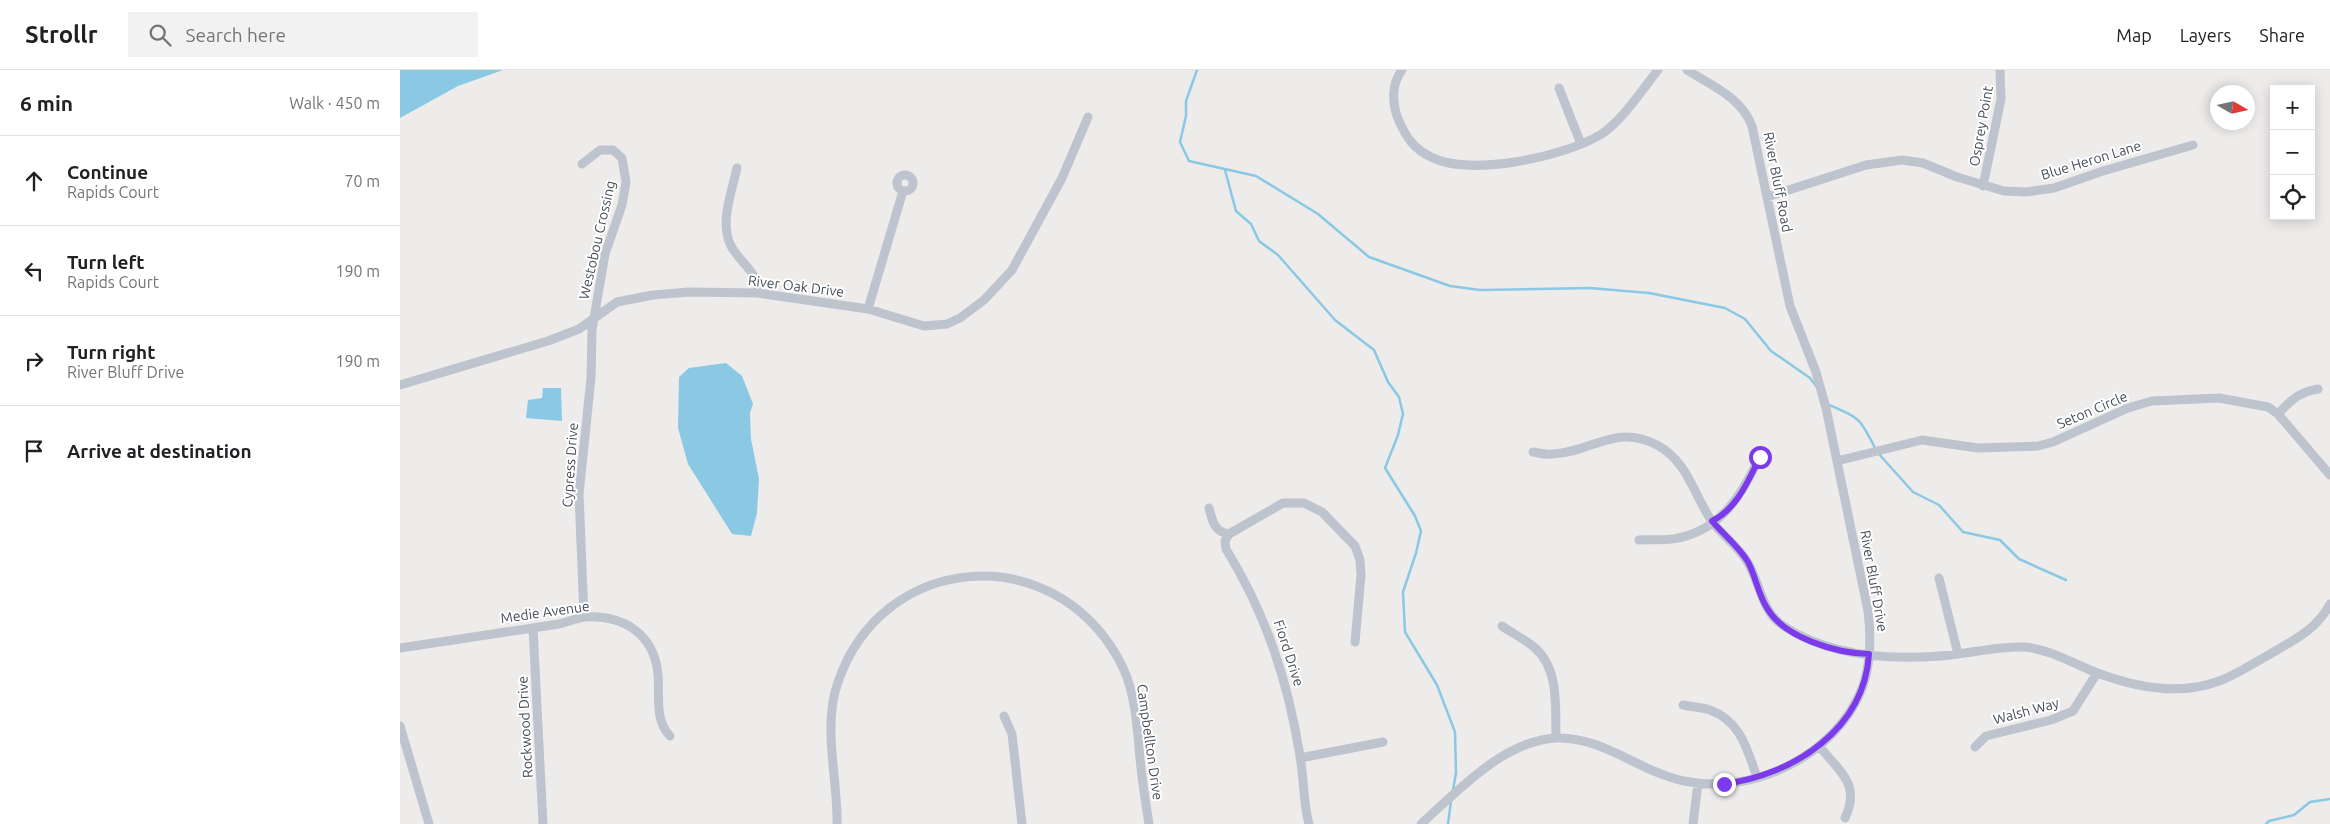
<!DOCTYPE html>
<html lang="en">
<head>
<meta charset="utf-8">
<style>
	:root { --surface:#fff; --page:#f2f2f2; --text:#202124; --muted:#757577; --line:#e0e0e0 }
	body { margin:0; font-family:Ubuntu,sans-serif; background:var(--page); color:var(--text) }
	.controls { position:absolute; right:15px; top:15px; display:grid; overflow:hidden; border-radius:0px; box-shadow:0 2px 12px #0003 }
	.controls button { width:45px; height:45px; display:grid; place-items:center; padding:0; border:0; border-bottom:1px solid var(--line); background:var(--surface); color:var(--text); font:25px sans-serif }
	.compass { position:absolute; left:1810px; top:15px; width:45px; height:45px; border-radius:50%; background:var(--surface); box-shadow:0 2px 12px #0003; rotate:99deg }
	.stop { position:absolute; width:15px; height:15px; margin:-11px; border:4px solid #7c3aed; border-radius:50%; background:#fff }
	.stop.end { background:#7c3aed; border-color:#fff; box-shadow:0 1px 5px #0008 }
	.list { margin:0; padding:0; list-style:none }
	h2 { display:flex; justify-content:space-between; align-items:center; height:65px; margin:0; padding:0 20px; font-size:21px }
	h2 small { font-size:16px; font-weight:400; color:var(--muted) }
	.list li { display:grid; grid-template-columns:32px 1fr auto; gap:15px; align-items:center; box-sizing:border-box; height:90px; padding:0 20px; border-top:1px solid var(--line) }
	.list b { display:block; font-size:19px; white-space:nowrap }
	.list p { margin:0; font-size:16px; white-space:nowrap; color:var(--muted) }
	.list em { font-size:16px; font-style:normal; color:var(--muted) }
	.icon { flex:none; width:28px; height:28px; fill:none; stroke:currentColor; stroke-width:2; stroke-linecap:round; stroke-linejoin:round }
	.map { position:relative; flex:none; width:1930px; height:754px; overflow:hidden }
	header { display:flex; align-items:center; gap:30px; box-sizing:border-box; height:70px; padding:0 25px; background:var(--surface); border-bottom:1px solid var(--line) }
	header strong { font-size:24px }
	nav { display:flex; gap:28px; margin-inline-start:auto; font-size:18px }
	.search { width:350px; height:45px; background:var(--page); display:flex; align-items:center; gap:12px; box-sizing:border-box; padding:0 18px; border-radius:0px; color:var(--muted); font-size:19px }
	main { display:flex }
	aside { flex:1; background:var(--surface) }
	.map>svg:first-child { display:block }
	.water { fill:#8bc8e3 }
	.lines { fill:none; stroke-linecap:round; stroke-linejoin:round }
	.stream { stroke:#8bc8e3; stroke-width:2.5 }
	.street { stroke:#bdc4cd; stroke-width:9 }
	.route { stroke:#7c3aed; stroke-width:6 }
	.labels { text-anchor:middle; stroke-width:4; stroke-linejoin:round; paint-order:stroke }
	.street-label { font-size:14px; fill:#454d57; stroke:#fff }
</style>
</head>
<body>
<header>
<strong>Strollr</strong>
<div class="search"><svg class="icon" aria-label="search" viewBox="0 0 24 24"><circle cx="10" cy="10" r="6"/><path d="M15 15l6 6"/></svg>Search here</div>
<nav><a>Map</a><a>Layers</a><a>Share</a></nav>
</header>
<main>
<aside>
<h2>6 min<small>Walk · 450 m</small></h2>
<ul class="list">
<li><svg class="icon" aria-label="ahead" viewBox="0 0 24 24"><path d="M12 20V5M6 11l6-6 6 6"/></svg><div><b>Continue</b><p>Rapids Court</p></div><em>70 m</em></li>
<li><svg class="icon" aria-label="left" viewBox="0 0 24 24"><path d="M17 20v-9H6M10 6l-5 5 5 5"/></svg><div><b>Turn left</b><p>Rapids Court</p></div><em>190 m</em></li>
<li><svg class="icon" aria-label="right" viewBox="0 0 24 24"><path d="M7 20v-9h11M14 6l5 5-5 5"/></svg><div><b>Turn right</b><p>River Bluff Drive</p></div><em>190 m</em></li>
<li><svg class="icon" aria-label="arrive" viewBox="0 0 24 24"><path d="M6 21V4h12l-3 4 3 4H6"/></svg><div><b>Arrive at destination</b></div></li>
</ul>
</aside>
<div class="map">
<svg width="1930" height="754" viewBox="0 0 1930 754">
	<rect width="100%" height="100%" fill="#eeebeb"/>
	<path class="water" d="M0 0H103L58 16 0 48Z
		M326 293 342 306 353 334 350 343 351 369 359 409 357 443 351 466 332 464 288 394 278 358 279 307 289 298Z
		M143 318H161L162 351 126 348 128 330 142 328Z"/>
	<g class="lines">
		<path class="stream" d="M797 0 786 31V46L780 72 789 91 856 106 918 144 969 187 1050 216 1080 220 1190 218 1249 223 1325 238 1345 249 1371 281 1410 308 1416 316
			M825 100 836 141 851 154 859 171 878 185 935 250 974 280 988 312 999 327 1003 344 998 365 985 398 1015 446 1021 461 1016 483 1003 522 1005 562 1037 615 1055 662 1056 703 1053 720
			M1427 334C1459 348 1459 346 1475 378
			M1478 383 1513 422 1539 435 1563 462 1600 470 1619 489 1666 510
			M1048 754 1051 731
			M1866 754 1869 751 1894 745 1910 732 1930 729"/>
		<path class="street" d="M1002 0C991 14 992 35 999 51 1006 67 1014 79 1031 87 1070 107 1163 87 1200 65 1222 51 1242 20 1258 0
			M1159 18 1181 74
			M182 94 200 80H213L222 88 226 112 222 135 205 184 192 260 191 308 179 424 184 547
			M337 98C332 121 320 151 330 174 339 193 358 200 358 223
			M497 113a8 8 0 1 1 16 0a8 8 0 1 1-16 0Z
			M1583 116 1601 29 1600 0
			M1367 127 1466 95 1502 90 1523 93 1557 107 1604 121 1626 122 1654 118 1703 101 1793 75
			M468 239 503 121
			M0 315 148 271 179 259 217 232 253 225 289 222 358 223 468 239 524 256 547 254 560 248 584 230 612 200 662 108 688 47
			M1878 344C1891 330 1899 322 1918 319
			M1133 382C1139 383 1146 385 1152 384 1191 383 1215 353 1257 375 1288 392 1293 423 1311 450 1322 466 1339 476 1348 493 1361 515 1361 542 1385 557 1429 585 1488 590 1540 586 1568 584 1596 576 1624 577 1649 579 1672 593 1695 602 1734 617 1780 626 1819 611 1836 605 1850 595 1865 587 1890 572 1916 561 1930 534
			M1437 391 1522 370 1578 378 1638 376 1653 372 1728 338 1752 331 1819 328 1868 337 1878 344 1930 405
			M809 438C812 450 814 462 829 464
			M1239 470C1251 469 1266 471 1278 468 1323 459 1341 424 1360 387
			M1539 508 1558 584
			M1102 556C1112 563 1124 569 1134 577 1160 599 1155 638 1156 668
			M133 558 143 754
			M0 578 159 554C167 552 177 548 185 547 224 545 254 564 258 604 260 624 254 650 270 666
			M1283 635C1292 637 1301 637 1310 640 1341 651 1347 680 1357 707
			M604 646 612 664 622 754
			M0 656 29 754
			M1419 676C1440 702 1461 714 1445 748
			M1575 677 1586 666 1651 650 1673 641 1697 603
			M900 688 983 672
			M437 754C438 707 422 657 438 612 483 482 651 469 718 588 737 620 737 662 741 698 743 717 746 735 749 754
			M909 754C903 732 904 708 900 686 888 611 866 544 826 479L825 471 829 464 883 433H904L922 442 955 476 960 490 961 505 955 572
			M1021 754C1058 721 1103 671 1156 668 1202 666 1240 702 1284 711 1354 726 1438 684 1463 616 1471 592 1471 565 1468 541L1426 338 1416 302 1390 236 1352 56C1341 27 1312 16 1287 0
			M1293 754 1298 713"/>
	</g>
	<g class="lines">
		<path class="route" d="M1324 714C1393 705 1464 660 1469 584 1436 583 1384 568 1367 538 1358 524 1356 507 1348 492 1339 477 1324 465 1312 451 1337 439 1348 411 1360 387"/>
	</g>
	<g class="labels">
		<g class="street-label">
			<text transform="translate(1581 56) rotate(-80)" y="5">Osprey Point</text>
			<text transform="translate(1691 90) rotate(-17)" y="5">Blue Heron Lane</text>
			<text transform="translate(1378 112) rotate(79)" y="5">River Bluff Road</text>
			<text transform="translate(197 170) rotate(-77)" y="5">Westobou Crossing</text>
			<text transform="translate(396 216) rotate(7)" y="5">River Oak Drive</text>
			<text transform="translate(1692 340) rotate(-23)" y="5">Seton Circle</text>
			<text transform="translate(170 395) rotate(-86)" y="5">Cypress Drive</text>
			<text transform="translate(1474 511) rotate(80)" y="5">River Bluff Drive</text>
			<text transform="translate(145 542) rotate(-8)" y="5">Medie Avenue</text>
			<text transform="translate(889 583) rotate(72)" y="5">Fiord Drive</text>
			<text transform="translate(1626 641) rotate(-15)" y="5">Walsh Way</text>
			<text transform="translate(125 657) rotate(-93)" y="5">Rockwood Drive</text>
			<text transform="translate(750 672) rotate(82)" y="5">Campbellton Drive</text>
		</g>
	</g>
</svg>
<div class="controls">
<button>+</button>
<button>−</button>
<button><svg class="icon" aria-label="locate" viewBox="0 0 24 24"><circle cx="12" cy="12" r="6"/><path d="M12 2v4M12 18v4M2 12h4M18 12h4"/></svg></button>
</div>
<svg class="compass" viewBox="-18 -18 36 36"><path d="M0-13l5 13h-10z" fill="#e53935"/><path d="M0 13l5-13h-10z" fill="#757577"/></svg>
<div class="stop" style="left:1360px;top:387px"></div>
<div class="stop end" style="left:1324px;top:714px"></div>
</div>
</main>
</body>
</html>
